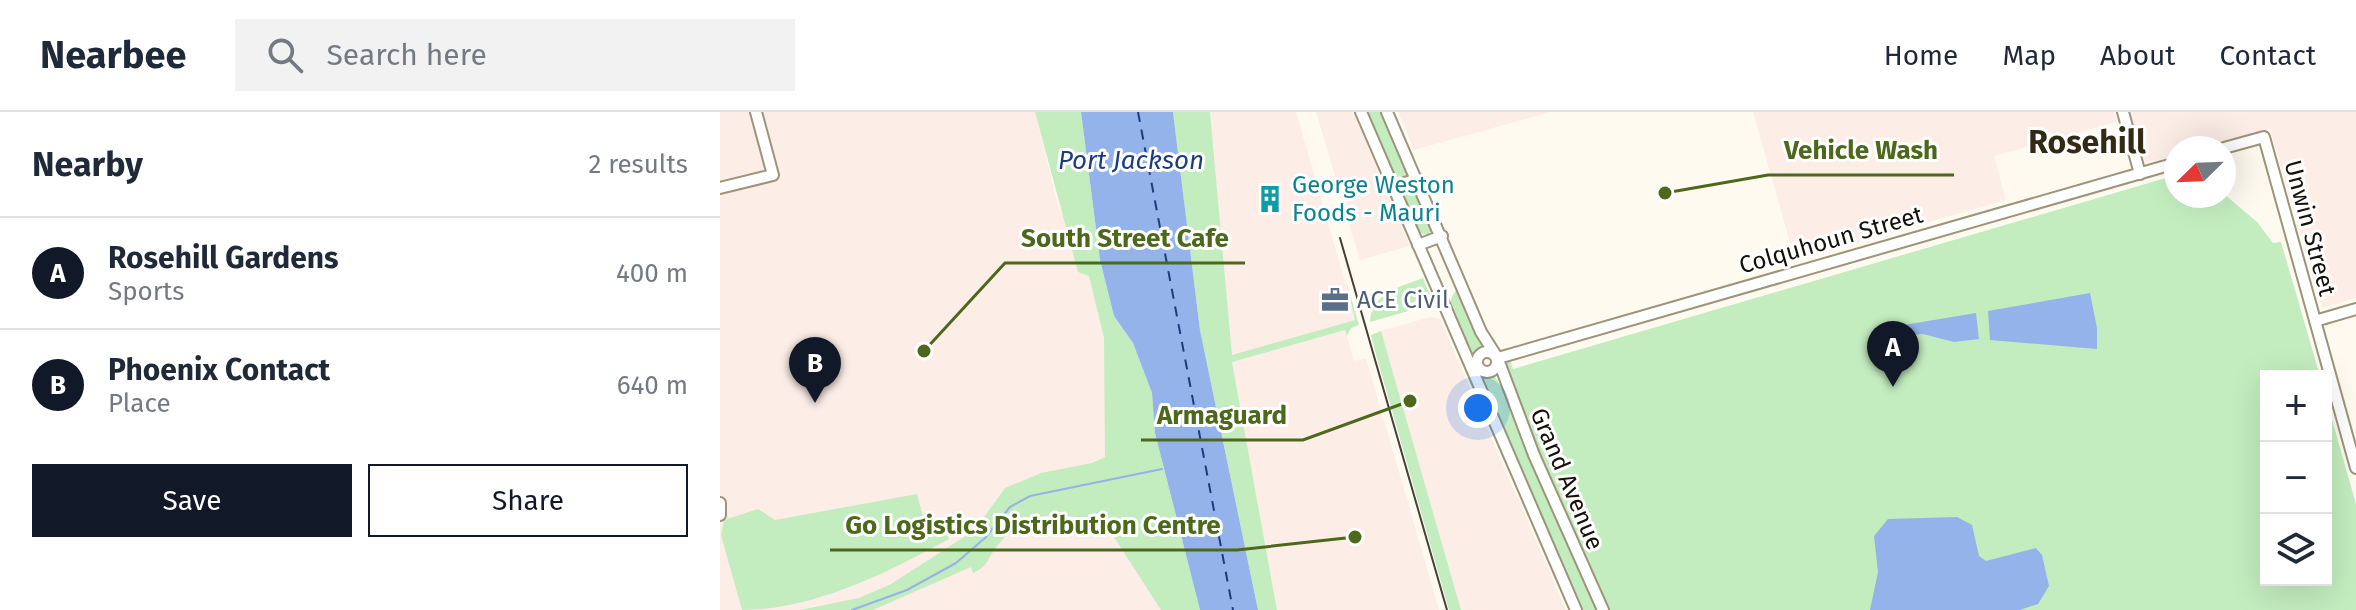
<!DOCTYPE html>
<html lang="en">
<head>
<meta charset="utf-8">
<style>
	:root { --surface:#fff; --page:#f2f2f3; --text:#1f2937; --muted:#747a83; --line:#e0e1e3; --accent:#111827 }
	body { margin:0; font-family:"Fira Sans",sans-serif; background:var(--page); color:var(--text) }
	.controls { position:absolute; right:24px; bottom:24px; display:grid; overflow:hidden; border-radius:0px; box-shadow:0 8px 32px #0002 }
	.controls button { width:72px; height:72px; display:grid; place-items:center; padding:0; border:0; border-bottom:2px solid var(--line); background:var(--surface); color:var(--text); font:40px sans-serif }
	.compass { position:absolute; left:1444px; top:24px; width:72px; height:72px; border-radius:50%; background:var(--surface); box-shadow:0 8px 32px #0002; rotate:247deg }
	.you { position:absolute; left:758px; top:296px; width:28px; height:28px; margin:-20px; border:6px solid #fff; border-radius:50%; background:#1a73e8; box-shadow:0 0 0 12px #1a73e833 }
	.badge { display:grid; place-items:center; width:52px; height:52px; border-radius:50%; background:var(--accent); color:#fff; font-size:26px; font-weight:700 }
	.pin { position:absolute; translate:-50% -66px; filter:drop-shadow(0 2px 4px #0008) }
	.pin::after { content:''; position:absolute; top:42px; width:28px; height:24px; background:inherit; clip-path:polygon(0 0,100% 0,50% 100%) }
	.list { margin:0; padding:0; list-style:none }
	h2 { display:flex; justify-content:space-between; align-items:center; height:104px; margin:0; padding:0 32px; font-size:34px }
	h2 small { font-size:26px; font-weight:400; color:var(--muted) }
	.list li { display:grid; grid-template-columns:52px 1fr auto; gap:24px; align-items:center; box-sizing:border-box; height:112px; padding:0 32px; border-top:2px solid var(--line) }
	.list b { display:block; font-size:30px; white-space:nowrap }
	.list p { margin:0; font-size:26px; white-space:nowrap; color:var(--muted) }
	.list em { font-size:26px; font-style:normal; color:var(--muted) }
	.actions { display:flex; gap:16px; padding:24px 32px }
	.actions a { flex:1; padding:18px 0; border:2px solid var(--accent); border-radius:0px; text-align:center; font-size:28px; color:var(--accent) }
	.actions .main { background:var(--accent); color:#fff }
	.icon { flex:none; width:44px; height:44px; fill:none; stroke:currentColor; stroke-width:2; stroke-linecap:round; stroke-linejoin:round }
	.map { position:relative; flex:none; width:1636px; height:498px; overflow:hidden }
	header { display:flex; align-items:center; gap:48px; box-sizing:border-box; height:112px; padding:0 40px; background:var(--surface); border-bottom:2px solid var(--line) }
	header strong { font-size:38px }
	nav { display:flex; gap:44px; margin-inline-start:auto; font-size:28px }
	.search { width:560px; height:72px; background:var(--page); display:flex; align-items:center; gap:20px; box-sizing:border-box; padding:0 28px; border-radius:0px; color:var(--muted); font-size:30px }
	main { display:flex }
	aside { flex:1; background:var(--surface) }
	.map>svg:first-child { display:block }
	.industrial { fill:#fcede7 }
	.green { fill:#c3ecbf }
	.water { fill:#94b3eb }
	.lines { fill:none; stroke-linecap:round; stroke-linejoin:round }
	.stream { stroke:#94b3eb; stroke-width:2 }
	.ferry { stroke:#1b3d7e; stroke-width:2; stroke-dasharray:10 8; stroke-linecap:butt }
	.minor-casing { stroke:#9e937b; stroke-width:14 }
	.minor { stroke:#fff; stroke-width:10 }
	.tram { stroke:#464138; stroke-width:2 }
	.labels { text-anchor:middle; stroke-width:6; stroke-linejoin:round; paint-order:stroke }
	.culture-label { font-size:24px; fill:#0d838f; stroke:#fff; text-anchor:start }
	.street-label { font-size:24px; fill:#151008; stroke:#fff }
	.service-label { font-size:24px; fill:#4e5e75; stroke:#fff; text-anchor:start }
	.water-label { font-size:26px; font-style:italic; fill:#1b3d7e; stroke:#fff }
	.district-label { font-size:32px; font-weight:bold; fill:#332915; stroke:#fff }
	.leader { fill:none; stroke:#4c681a; stroke-width:3 }
	.callout-dot { fill:#4c681a; stroke:#fff; stroke-width:3 }
	.callout-label { font-size:26px; text-anchor:middle; font-weight:bold; fill:#4c681a; stroke:#fff; stroke-width:6; stroke-linejoin:round; paint-order:stroke }
</style>
</head>
<body>
<header>
<strong>Nearbee</strong>
<div class="search"><svg class="icon" aria-label="search" viewBox="0 0 24 24"><circle cx="10" cy="10" r="6"/><path d="M15 15l6 6"/></svg>Search here</div>
<nav><a>Home</a><a>Map</a><a>About</a><a>Contact</a></nav>
</header>
<main>
<aside>
<h2>Nearby<small>2 results</small></h2>
<ul class="list">
<li><span class="badge">A</span><div><b>Rosehill Gardens</b><p>Sports</p></div><em>400 m</em></li>
<li><span class="badge">B</span><div><b>Phoenix Contact</b><p>Place</p></div><em>640 m</em></li>
</ul>
<div class="actions"><a class="main">Save</a><a>Share</a></div>
</aside>
<div class="map">
<svg width="1636" height="498" viewBox="0 0 1636 498">
	<rect width="100%" height="100%" fill="#fffaf0"/>
	<path class="industrial" d="M0 0H315L338 93 369 163 384 226 387 308 443 498H0Z
		M490 0H576L636 208 512 244Z
		M596 0H633L690 134 640 148Z
		M678 0H830L694 38Z
		M1033 0H1394L1397 10 1274 44 1286 88 1075 148Z
		M1410 0H1636V186L1602 196 1550 17 1480 36H1456V43L1425 51Z
		M710 205 720 207 846 498H741L661 219Z
		M625 218 634 249 646 246 719 498H557L512 250Z"/>
	<path class="green" d="M315 0H361L380 148 394 204 413 231 432 281 435 321 480 498H441L383 408C337 404 310 393 278 433 268 445 268 455 253 461L251 455 153 498H80L139 486 171 472 255 418 285 376 321 361 372 351 385 345 384 226 369 164 358 160Z
		M453 0H490L512 243 635 208 625 165 639 213 631 216 627 224 625 218 512 250 557 498H538L480 218Z
		M646 0H664L688 59 686 64 674 65Z
		M1456 63V84L1504 82 1537 110 1553 131 1561 130 1600 264H1546V468H1606V286L1636 392V498H887L783 255 785 248 789 246 793 257Z
		M694 76 713 116 708 123 697 120 682 85 684 80Z
		M703 166 712 188 709 193 650 210C651 181 680 175 703 166Z
		M738 176 765 237 753 244C744 224 718 195 738 176Z
		M661 219 741 498H729L655 239 651 223Z
		M761 262H773L782 276 877 498H859L772 297Z
		M197 382 205 412 224 409 229 427C167 461 93 498 22 498L1 423 4 408 38 397 55 408Z"/>
	<path class="water" d="M361 0H453L480 218 538 498H480L435 321 432 281 413 231 394 204 380 148Z
		M1370 181 1377 216V237L1270 228 1268 199Z
		M1256 201 1259 227 1234 230 1203 222 1162 225 1160 217Z
		M1237 405 1252 413 1259 444 1266 449 1316 436 1322 443 1329 474 1318 492 1300 498H1150L1158 460 1154 424 1168 407Z"/>
	<g class="lines">
		<path class="stream" d="M132 498 187 478 236 451 265 426 290 395 310 384 442 357"/>
		<path class="ferry" d="M418 0 513 498"/>
		<g class="minor-casing">
			<path id="minor" d="M641 0 856 498
				M667 0 761 220 775 242
				M1403 0 1420 62
				M1504 36 1544 25 1636 356
				M673 75 697 67
				M0 76 53 63 36 0
				M698 133 722 124
				M1595 209 1636 197
				M757 250a10 10 0 1 1 20 0a10 10 0 1 1-20 0Z
				M778 246 1456 51
				M779 250 814 343 883 498
				M0 391V403"/>
		</g>
		<use href="#minor" class="minor"/>
		<path class="tram" d="M620 126 727 498"/>
	</g>
	<defs>
		<g id="building-bare" transform="scale(2.16)"><path d="M-4-6H4V6H1V3H-1V6H-4ZM-2.5-4.3h1.7v1.8h-1.7ZM.8-4.3h1.7v1.8H.8ZM-2.5-1h1.7V.8h-1.7ZM.8-1h1.7V.8H.8Z" fill="#0f9aa8" stroke="#fff" stroke-width="2.5" paint-order="stroke"/></g>
		<g id="office-bare" transform="scale(2.16)"><path d="M-6-3h4V-5.5h4V-3h4V5H-6ZM-1-4.5V-3h2v-1.5ZM-6 0V1H6V0Z" fill="#5c6f8a" stroke="#fff" stroke-width="2.5" paint-order="stroke"/></g>
	</defs>
	<g fill-rule="evenodd">
		<use href="#building-bare" x="550" y="87"/>
		<use href="#office-bare" x="615" y="188"/>
	</g>
	<g class="labels">
		<g class="culture-label">
			<text x="572" y="81">George Weston<tspan x="572" dy="28">Foods - Mauri</tspan></text>
		</g>
		<g class="street-label">
			<text transform="translate(1590 116) rotate(75)" y="8">Unwin Street</text>
			<text transform="translate(1111 128) rotate(-16)" y="8">Colquhoun Street</text>
			<text transform="translate(847 367) rotate(67)" y="8">Grand Avenue</text>
		</g>
		<g class="service-label">
			<text x="637" y="196">ACE Civil</text>
		</g>
		<g class="water-label">
			<text x="411" y="57">Port Jackson</text>
		</g>
		<g class="district-label">
			<text x="1367" y="41">Rosehill</text>
		</g>
	</g>
	<path class="leader" d="M945 81L1048 63H1234M204 239L285 151H525M690 289L583 328H421M635 425L517 438H110"/>
	<g class="callout-dot">
		<circle cx="945" cy="81" r="8"/>
		<circle cx="204" cy="239" r="8"/>
		<circle cx="690" cy="289" r="8"/>
		<circle cx="635" cy="425" r="8"/>
	</g>
	<g class="callout-label">
		<text x="1141" y="47">Vehicle Wash</text>
		<text x="405" y="135">South Street Cafe</text>
		<text x="502" y="312">Armaguard</text>
		<text x="313" y="422">Go Logistics Distribution Centre</text>
	</g>
</svg>
<div class="controls">
<button>+</button>
<button>−</button>
<button><svg class="icon" aria-label="layers" viewBox="0 0 24 24"><path d="M12 4l9 5-9 5-9-5zM3 14l9 5 9-5"/></svg></button>
</div>
<svg class="compass" viewBox="-18 -18 36 36"><path d="M0-13l5 13h-10z" fill="#e53935"/><path d="M0 13l5-13h-10z" fill="#747a83"/></svg>
<div class="you"></div>
<div class="pin badge" style="left:1173px;top:275px">A</div>
<div class="pin badge" style="left:95px;top:291px">B</div>
</div>
</main>
</body>
</html>
